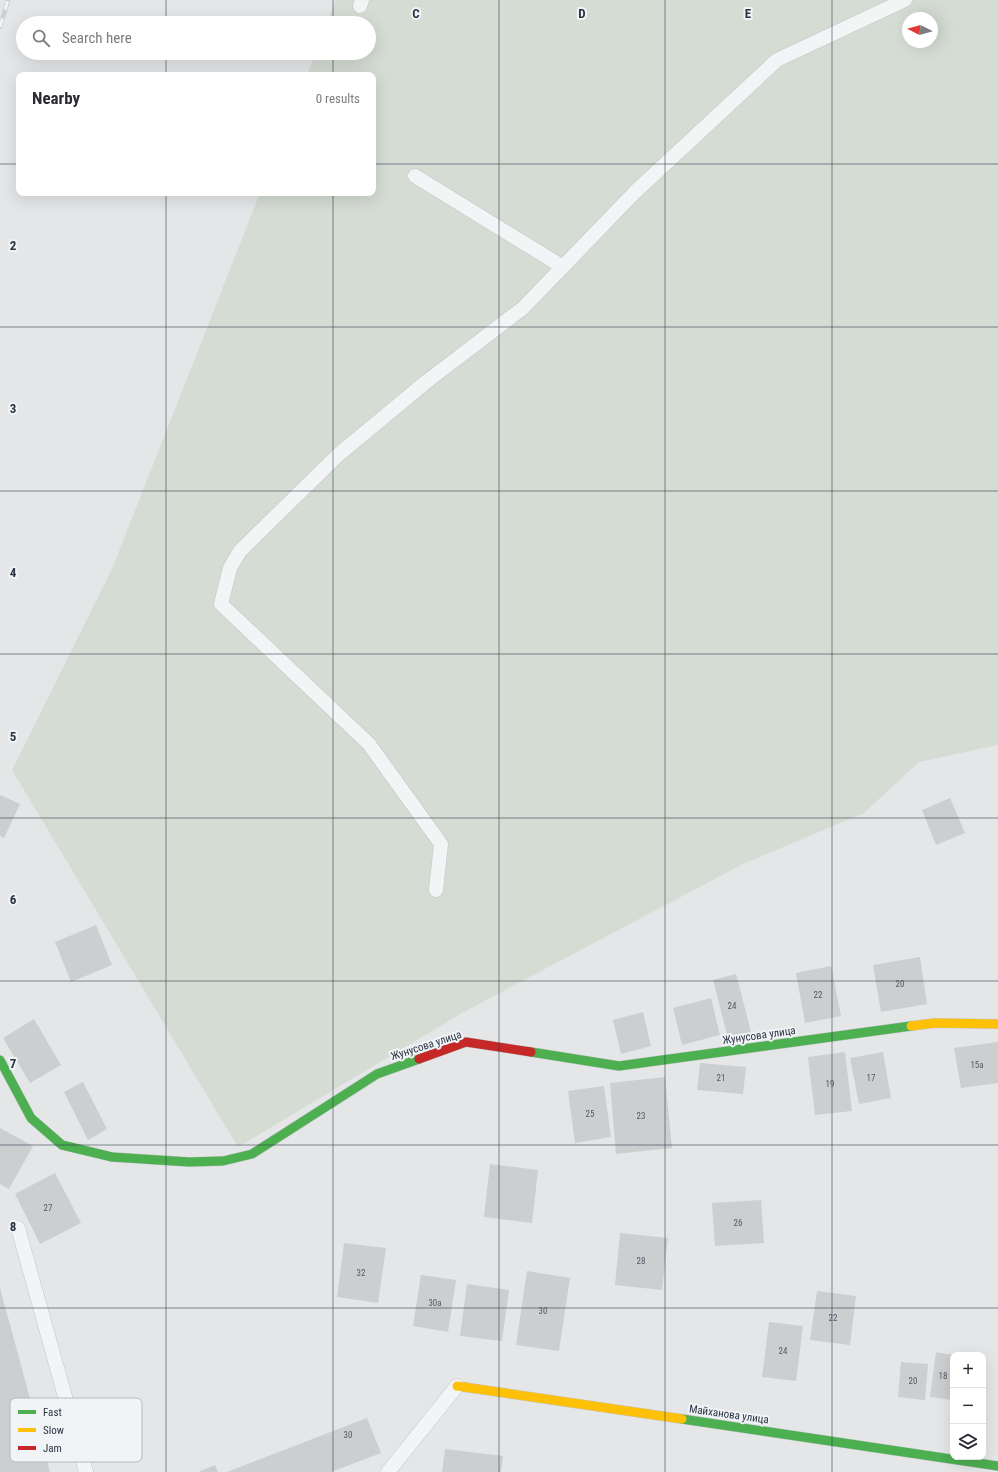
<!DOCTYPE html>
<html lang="en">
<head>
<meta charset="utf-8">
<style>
	:root { --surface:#fff; --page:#f2f2f3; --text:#2b2b33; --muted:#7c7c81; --line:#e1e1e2 }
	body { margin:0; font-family:"Roboto Condensed",sans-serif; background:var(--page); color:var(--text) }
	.controls { position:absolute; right:12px; bottom:12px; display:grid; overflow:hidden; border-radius:8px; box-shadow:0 4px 16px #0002 }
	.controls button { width:36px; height:36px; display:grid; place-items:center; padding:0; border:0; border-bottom:1px solid var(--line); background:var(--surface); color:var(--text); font:20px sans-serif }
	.compass { position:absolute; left:902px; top:12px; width:36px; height:36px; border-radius:50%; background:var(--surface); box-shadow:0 4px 16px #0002; rotate:276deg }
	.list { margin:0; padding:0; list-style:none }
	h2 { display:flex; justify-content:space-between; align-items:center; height:52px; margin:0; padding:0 16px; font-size:17px }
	h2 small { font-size:13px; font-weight:400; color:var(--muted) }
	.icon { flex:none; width:22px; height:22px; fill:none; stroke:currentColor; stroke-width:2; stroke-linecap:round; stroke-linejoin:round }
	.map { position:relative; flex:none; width:998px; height:1472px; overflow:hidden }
	.search { position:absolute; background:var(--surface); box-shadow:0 4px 16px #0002; left:16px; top:16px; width:360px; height:44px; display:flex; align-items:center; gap:10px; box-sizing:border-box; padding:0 14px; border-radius:22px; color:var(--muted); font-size:15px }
	.panel { position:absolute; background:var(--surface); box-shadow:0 4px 16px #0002; left:16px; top:72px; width:360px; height:124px; border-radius:8px }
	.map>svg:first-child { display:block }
	.green { fill:#d5dcd4; fill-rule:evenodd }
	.building { fill:#ccced0 }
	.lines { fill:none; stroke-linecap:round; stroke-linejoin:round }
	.lane-casing { stroke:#c2c4c6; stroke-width:15 }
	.fast-casing { stroke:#c2c4c6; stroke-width:10 }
	.slow-casing { stroke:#c2c4c6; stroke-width:10 }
	.jam-casing { stroke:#c2c4c6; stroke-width:10 }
	.lane { stroke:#f2f4f5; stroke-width:14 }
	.fast { stroke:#4caf50; stroke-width:9 }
	.slow { stroke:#ffc107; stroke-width:9 }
	.jam { stroke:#c62828; stroke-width:9 }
	.rail-casing { stroke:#ccced0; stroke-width:4.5 }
	.rail { stroke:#f1f4f7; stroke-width:3; stroke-dasharray:9; stroke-linecap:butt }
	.grid { fill:none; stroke:#2a3341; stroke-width:1; stroke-opacity:0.55 }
	.labels { text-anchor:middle; stroke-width:4; stroke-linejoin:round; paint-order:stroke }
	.number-label { font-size:9px; fill:#535a66 }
	.street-label { font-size:11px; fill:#2a3341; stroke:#f1f4f7 }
	.key { fill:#f1f4f7; stroke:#b5bac0; stroke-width:1 }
	.key-label { font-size:11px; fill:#2a3341 }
	.grid-label { font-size:13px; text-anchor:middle; font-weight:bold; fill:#2a3341; stroke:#f1f4f7; stroke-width:4; stroke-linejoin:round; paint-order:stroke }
</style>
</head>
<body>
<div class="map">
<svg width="998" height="1472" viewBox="0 0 998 1472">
	<rect width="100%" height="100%" fill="#e4e6e8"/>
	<path class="green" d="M336 0H998V745L919 762 864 813 741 865 462 1013 238 1147 12 770 112 569 260 193H373V75H307L315 53H369V23H327ZM908 18H932V42H908Z"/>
	<path class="building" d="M0 795 20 804 4 838 0 836Z
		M950 798 965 833 936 845 922 810Z
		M96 925 112 965 71 982 55 942Z
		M920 957 927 1004 881 1012 873 965Z
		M831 966 841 1016 805 1023 796 973Z
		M736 974 751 1032 728 1038 713 980Z
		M711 998 720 1035 682 1045 673 1008Z
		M643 1012 651 1046 621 1054 613 1020Z
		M34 1019 61 1065 30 1083 3 1038Z
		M998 1042V1083L961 1088 954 1048Z
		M845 1052 852 1111 815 1115 808 1057Z
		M883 1052 891 1098 859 1104 850 1058Z
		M700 1063 746 1067 743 1094 697 1090Z
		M665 1077 672 1148 616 1154 610 1083Z
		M83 1082 107 1129 88 1140 64 1092Z
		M604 1086 611 1137 575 1143 568 1091Z
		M0 1128 33 1146 9 1189 0 1184Z
		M490 1164 538 1170 532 1223 484 1217Z
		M55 1173 81 1223 40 1244 15 1194Z
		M761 1200 764 1243 715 1246 712 1203Z
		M620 1233 668 1238 662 1290 615 1285Z
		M344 1243 386 1248 378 1303 337 1297Z
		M527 1271 570 1278 559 1351 516 1345Z
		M421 1275 456 1280 448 1332 413 1326Z
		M467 1284 509 1290 502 1341 460 1336Z
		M0 1289V1288L50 1472H0Z
		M817 1291 856 1296 850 1345 810 1340Z
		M769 1322 803 1326 796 1381 762 1377Z
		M936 1352 953 1355V1400L930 1397Z
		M901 1362 928 1364 925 1400 898 1397Z
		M367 1418 381 1453 331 1472H227Z
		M445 1449 503 1456 501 1472H442Z
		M215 1465 218 1472H198Z"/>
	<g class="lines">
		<g class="lane-casing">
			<path id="lane" d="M360 6 362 0
				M415 176 563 267
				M436 890 441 844 369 744 221 604 230 568 240 551 338 455 426 382 523 308 635 192 777 60 905 0
				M18 1228 86 1472
				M388 1472 457 1386"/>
		</g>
		<g class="fast-casing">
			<path id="fast" d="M531 1052 619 1066 911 1026
				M0 1060 31 1118 62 1145 112 1157 189 1162 223 1161 252 1154 377 1074 419 1059
				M682 1419 998 1466"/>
		</g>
		<g class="slow-casing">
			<path id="slow" d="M911 1026 935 1023 998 1024
				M457 1386 682 1419"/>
		</g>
		<g class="jam-casing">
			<path id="jam" d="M419 1059 466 1042 531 1052"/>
		</g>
		<use href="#lane" class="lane"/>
		<use href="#fast" class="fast"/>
		<use href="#slow" class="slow"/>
		<use href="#jam" class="jam"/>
		<g class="rail-casing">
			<path id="rail" d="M0 27 8 0"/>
		</g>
		<use href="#rail" class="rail"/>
	</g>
	<path class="grid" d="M166 0V23M333 0V23M499 0V1472M665 0V1472M832 0V1472M166 53V75M333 53V75M0 164H19M373 164H998M166 193V1472M333 193V1472M0 327H998M0 491H998M0 654H998M0 818H998M0 981H998M0 1145H998M0 1308H998"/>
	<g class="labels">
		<g class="number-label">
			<text x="900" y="987">20</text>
			<text x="818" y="998">22</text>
			<text x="732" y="1009">24</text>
			<text x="977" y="1068">15а</text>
			<text x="721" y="1081">21</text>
			<text x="871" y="1081">17</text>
			<text x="830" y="1087">19</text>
			<text x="590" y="1117">25</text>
			<text x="641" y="1119">23</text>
			<text x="48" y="1211">27</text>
			<text x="738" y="1226">26</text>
			<text x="641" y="1264">28</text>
			<text x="361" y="1276">32</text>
			<text x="435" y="1306">30а</text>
			<text x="543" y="1314">30</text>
			<text x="833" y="1321">22</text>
			<text x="783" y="1354">24</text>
			<text x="943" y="1379">18</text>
			<text x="913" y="1384">20</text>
			<text x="348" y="1438">30</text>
		</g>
		<g class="street-label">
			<text transform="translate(759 1035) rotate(-8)" y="4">Жунусова улица</text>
			<text transform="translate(426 1045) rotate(-18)" y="4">Жунусова улица</text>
			<text transform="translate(729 1414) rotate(8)" y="4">Майханова улица</text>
		</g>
	</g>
	<rect x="10" y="1398" width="132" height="64" rx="6" class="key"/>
	<rect x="18" y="1410" width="18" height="4" fill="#4caf50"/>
	<rect x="18" y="1428" width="18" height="4" fill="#ffc107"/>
	<rect x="18" y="1446" width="18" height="4" fill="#c62828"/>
	<g class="key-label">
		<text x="43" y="1416">Fast</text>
		<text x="43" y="1434">Slow</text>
		<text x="43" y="1452">Jam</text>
	</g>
	<g class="grid-label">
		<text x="416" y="18">C</text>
		<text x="582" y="18">D</text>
		<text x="748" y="18">E</text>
		<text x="13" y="250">2</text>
		<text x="13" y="413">3</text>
		<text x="13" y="577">4</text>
		<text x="13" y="741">5</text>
		<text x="13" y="904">6</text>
		<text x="13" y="1068">7</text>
		<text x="13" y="1231">8</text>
	</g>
</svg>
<div class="controls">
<button>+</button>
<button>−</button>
<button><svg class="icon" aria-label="layers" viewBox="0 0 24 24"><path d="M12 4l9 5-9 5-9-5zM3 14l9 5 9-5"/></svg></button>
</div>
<svg class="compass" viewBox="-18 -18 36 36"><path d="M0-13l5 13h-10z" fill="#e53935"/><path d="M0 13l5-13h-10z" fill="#7c7c81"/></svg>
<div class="search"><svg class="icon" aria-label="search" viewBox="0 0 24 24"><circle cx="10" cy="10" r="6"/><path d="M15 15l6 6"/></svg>Search here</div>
<section class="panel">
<h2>Nearby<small>0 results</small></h2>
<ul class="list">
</ul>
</section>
</div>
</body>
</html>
